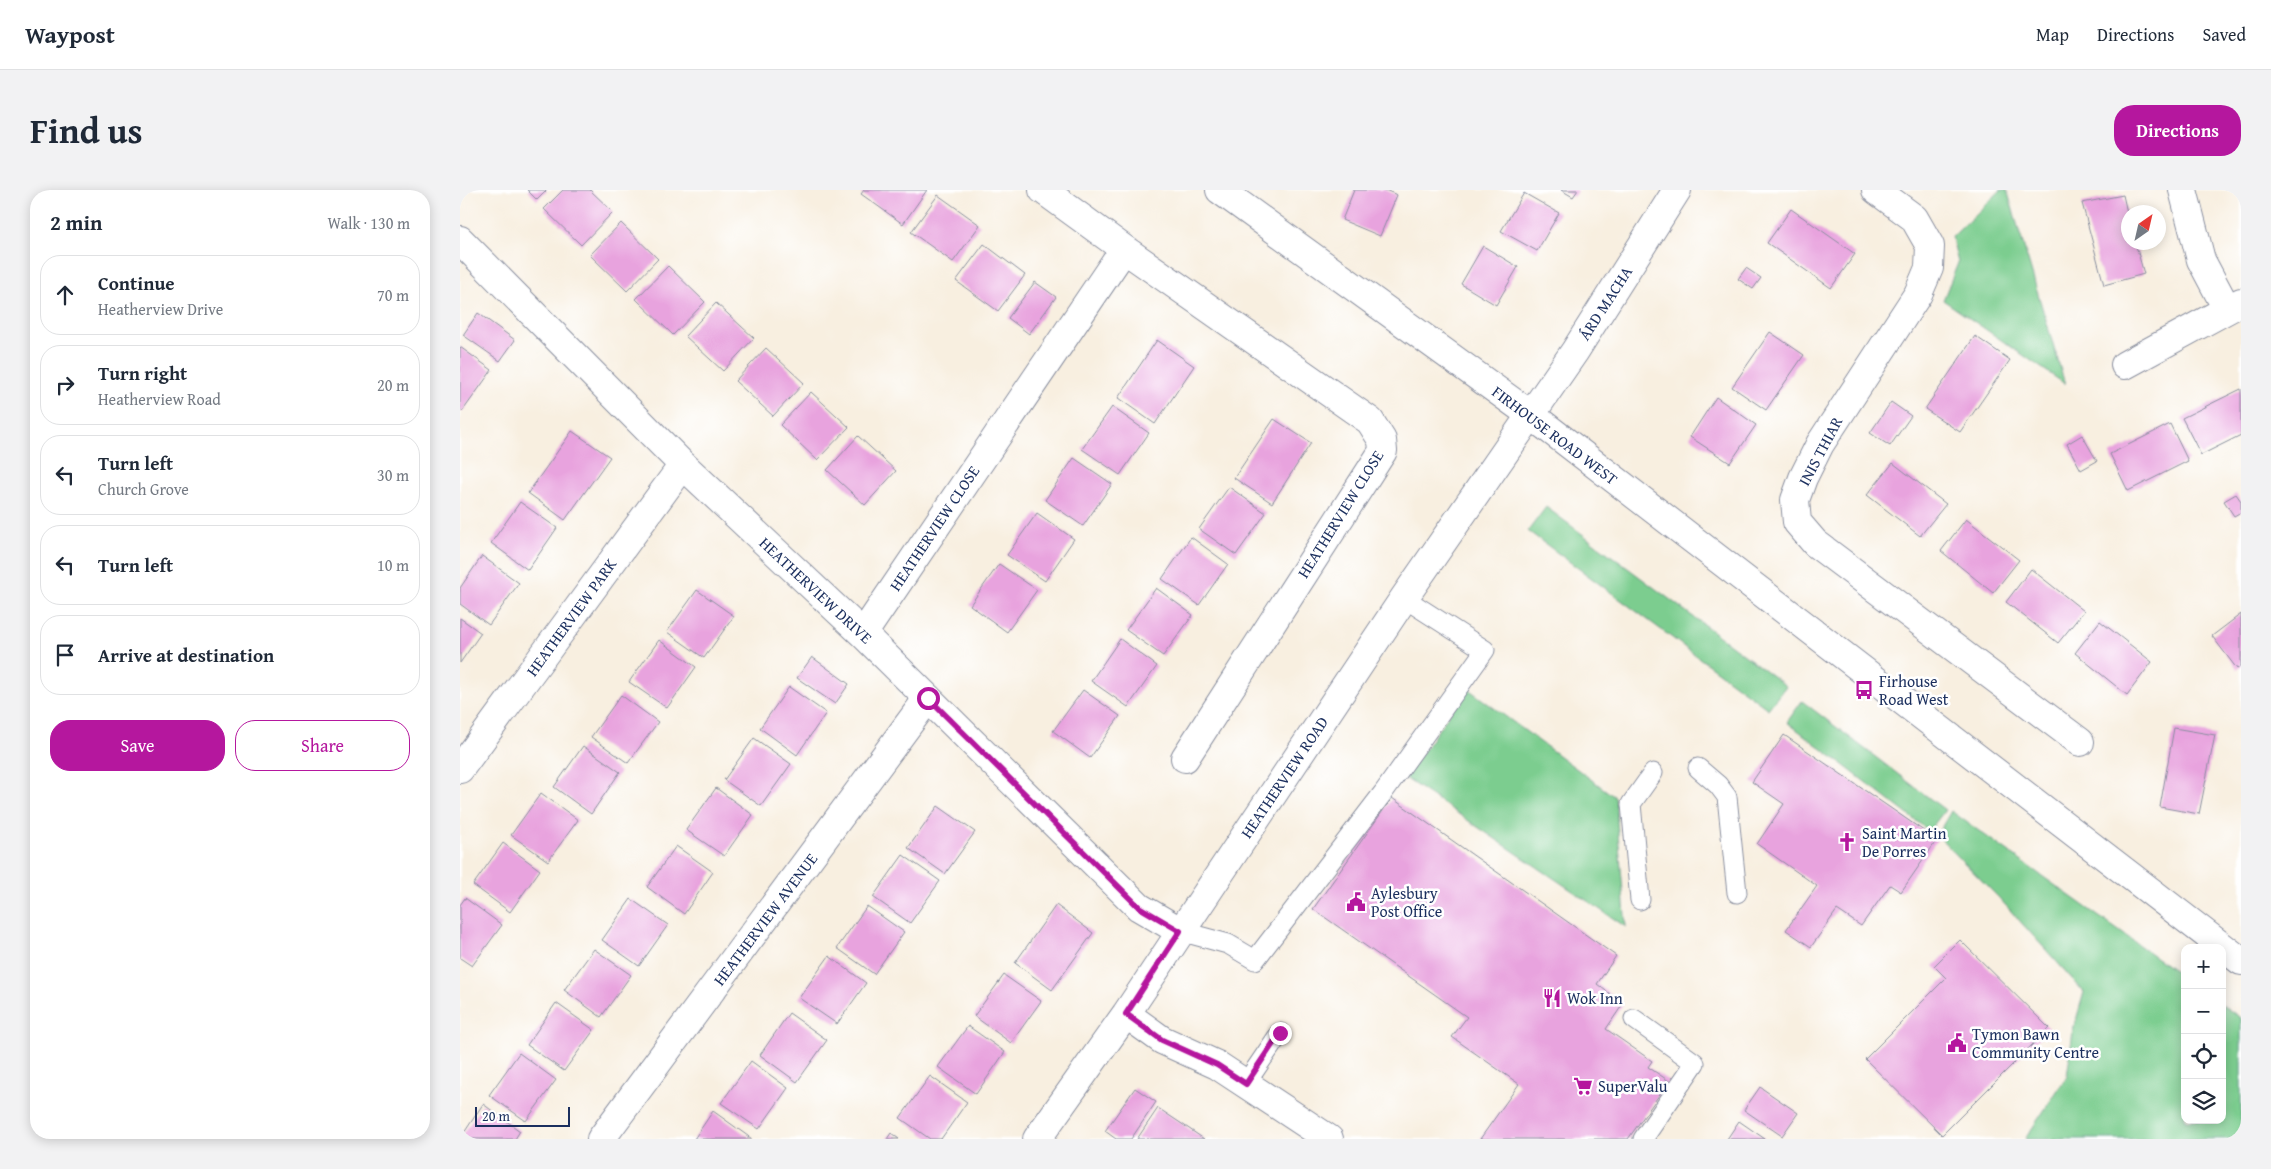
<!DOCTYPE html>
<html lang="en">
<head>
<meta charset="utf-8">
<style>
	:root { --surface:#fff; --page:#f2f2f3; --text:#1f2937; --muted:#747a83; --line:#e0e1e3; --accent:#b5179e }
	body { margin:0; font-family:"Gentium Book Plus",serif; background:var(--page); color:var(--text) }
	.controls { position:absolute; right:15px; bottom:15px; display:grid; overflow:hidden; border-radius:10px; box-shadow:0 2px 12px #0003 }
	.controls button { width:45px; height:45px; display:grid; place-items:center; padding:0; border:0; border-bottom:1px solid var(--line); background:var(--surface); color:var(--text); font:25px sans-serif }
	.compass { position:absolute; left:1661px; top:15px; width:45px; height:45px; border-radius:50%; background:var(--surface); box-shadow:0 2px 12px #0003; rotate:34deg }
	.scale { position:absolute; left:15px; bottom:12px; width:95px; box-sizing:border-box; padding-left:5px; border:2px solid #1b2f5e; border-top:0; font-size:14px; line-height:18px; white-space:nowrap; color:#1b2f5e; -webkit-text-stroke:4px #fff; paint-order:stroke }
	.stop { position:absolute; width:15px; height:15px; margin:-11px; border:4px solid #b5179e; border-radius:50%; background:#fff }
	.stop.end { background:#b5179e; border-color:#fff; box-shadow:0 1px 5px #0008 }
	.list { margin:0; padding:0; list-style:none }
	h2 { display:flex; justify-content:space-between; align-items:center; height:65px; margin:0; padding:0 20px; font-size:21px }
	h2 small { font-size:16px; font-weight:400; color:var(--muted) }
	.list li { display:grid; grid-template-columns:32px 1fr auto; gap:15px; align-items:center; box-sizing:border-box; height:80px; margin:0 10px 10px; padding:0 10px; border:1px solid var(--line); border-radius:20px }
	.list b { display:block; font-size:19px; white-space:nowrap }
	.list p { margin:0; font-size:16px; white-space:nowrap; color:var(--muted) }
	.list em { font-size:16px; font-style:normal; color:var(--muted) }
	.actions { display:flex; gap:10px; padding:15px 20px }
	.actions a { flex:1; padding:11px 0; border:1px solid var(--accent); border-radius:20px; text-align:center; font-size:18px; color:var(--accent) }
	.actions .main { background:var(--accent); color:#fff }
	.icon { flex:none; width:28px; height:28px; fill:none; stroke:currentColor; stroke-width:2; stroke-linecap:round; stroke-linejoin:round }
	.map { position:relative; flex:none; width:1781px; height:949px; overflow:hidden; border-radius:20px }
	header { display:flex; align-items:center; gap:30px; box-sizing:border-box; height:70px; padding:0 25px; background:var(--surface); border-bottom:1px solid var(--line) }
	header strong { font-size:24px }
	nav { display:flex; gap:28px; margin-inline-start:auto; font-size:18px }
	.intro { display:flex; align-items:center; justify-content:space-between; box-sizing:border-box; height:120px; padding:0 30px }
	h1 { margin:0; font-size:35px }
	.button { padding:12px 22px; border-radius:20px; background:var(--accent); color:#fff; font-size:18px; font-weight:700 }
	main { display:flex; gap:30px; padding:0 30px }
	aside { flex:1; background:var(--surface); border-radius:20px; box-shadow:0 2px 12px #0003 }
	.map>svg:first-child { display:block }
	.green { fill:#7ccd8f; stroke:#4c7e76 }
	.building { fill:#e8a3de }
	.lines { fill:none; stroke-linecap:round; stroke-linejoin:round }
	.service-casing { stroke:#8a8f9f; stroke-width:21 }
	.minor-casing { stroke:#8a8f9f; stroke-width:30 }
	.tertiary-casing { stroke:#8a8f9f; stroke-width:30 }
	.service { stroke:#fff; stroke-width:19 }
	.minor { stroke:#fff; stroke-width:28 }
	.tertiary { stroke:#fff; stroke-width:28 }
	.route { stroke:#b5179e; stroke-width:6 }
	.labels { text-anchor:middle; stroke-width:5; stroke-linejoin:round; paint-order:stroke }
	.street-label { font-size:16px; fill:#1b2f5e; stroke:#fff }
	.poi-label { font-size:16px; fill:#1b2f5e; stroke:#fff; text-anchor:start }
</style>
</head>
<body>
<header>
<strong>Waypost</strong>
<nav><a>Map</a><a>Directions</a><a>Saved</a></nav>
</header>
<div class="intro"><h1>Find us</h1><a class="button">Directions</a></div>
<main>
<aside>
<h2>2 min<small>Walk · 130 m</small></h2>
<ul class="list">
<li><svg class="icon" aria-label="ahead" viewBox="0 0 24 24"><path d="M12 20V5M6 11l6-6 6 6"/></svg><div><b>Continue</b><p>Heatherview Drive</p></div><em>70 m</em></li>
<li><svg class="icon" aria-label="right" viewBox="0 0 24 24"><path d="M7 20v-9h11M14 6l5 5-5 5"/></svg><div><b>Turn right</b><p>Heatherview Road</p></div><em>20 m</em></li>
<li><svg class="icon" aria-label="left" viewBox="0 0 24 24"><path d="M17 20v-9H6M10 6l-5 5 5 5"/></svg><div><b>Turn left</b><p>Church Grove</p></div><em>30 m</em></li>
<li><svg class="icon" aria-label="left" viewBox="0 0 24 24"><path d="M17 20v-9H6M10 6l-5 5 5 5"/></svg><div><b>Turn left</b></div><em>10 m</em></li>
<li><svg class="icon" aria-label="arrive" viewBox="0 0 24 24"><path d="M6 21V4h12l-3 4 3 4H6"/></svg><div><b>Arrive at destination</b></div></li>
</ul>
<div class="actions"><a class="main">Save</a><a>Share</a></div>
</aside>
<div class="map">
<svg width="1781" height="949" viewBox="0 0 1781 949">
	<rect width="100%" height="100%" fill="#fff"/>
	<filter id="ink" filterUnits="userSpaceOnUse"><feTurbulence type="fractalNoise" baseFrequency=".02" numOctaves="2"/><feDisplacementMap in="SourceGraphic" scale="10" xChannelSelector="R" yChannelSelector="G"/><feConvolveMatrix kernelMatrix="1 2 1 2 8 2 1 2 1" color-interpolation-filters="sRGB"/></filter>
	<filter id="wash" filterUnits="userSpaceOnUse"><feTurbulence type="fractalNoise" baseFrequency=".0096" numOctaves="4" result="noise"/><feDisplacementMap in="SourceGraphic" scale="20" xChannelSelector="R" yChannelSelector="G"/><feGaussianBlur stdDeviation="1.12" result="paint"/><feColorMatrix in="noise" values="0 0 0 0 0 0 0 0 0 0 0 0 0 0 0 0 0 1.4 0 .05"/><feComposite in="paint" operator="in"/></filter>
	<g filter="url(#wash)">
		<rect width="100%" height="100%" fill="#f8efe0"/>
		<path class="green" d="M1541 0H1547L1605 194 1483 110 1498 73 1492 47Z
			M1086 317 1326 496 1308 519 1068 341Z
			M1007 498 1155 607 1166 737 945 588Z
			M1342 511 1485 620 1469 641 1327 532Z
			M1491 621 1725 788V930H1762V815L1781 828V949H1565L1607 886 1613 841 1624 802 1539 708 1477 645Z"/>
		<g id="blocks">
			<path class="building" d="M67 0H87L77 10Z
				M103 0H130L153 22 121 55 84 19Z
				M404 0H467L443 34 401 4Z
				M894 0H925L937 5 920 46 882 30Z
				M1101 0H1118L1113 7Z
				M1064 3 1099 23 1077 61 1041 41Z
				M478 5 520 35 493 72 451 42Z
				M1663 5 1668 27V52H1675L1684 84 1644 95 1622 13Z
				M1331 19 1395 64 1371 98 1307 53Z
				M161 33 198 69 167 101 130 65Z
				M524 54 565 85 538 121 496 91Z
				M1023 56 1058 77 1036 115 1001 94Z
				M208 76 245 112 213 145 176 109Z
				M1286 78 1301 88 1293 99 1278 89Z
				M575 92 596 107 569 144 548 128Z
				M256 113 294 148 263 181 225 146Z
				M18 123 55 150 40 171 3 145Z
				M1310 142 1344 165 1306 220 1272 197Z
				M1515 146 1550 170 1500 242 1465 219Z
				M697 150 734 176 695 234 658 208Z
				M0 157 32 180 2 222 0 220Z
				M306 158 344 193 313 226 275 191Z
				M1781 199V245L1741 265 1722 228Z
				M351 202 389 237 357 270 320 235Z
				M1256 207 1296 235 1270 273 1230 247Z
				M1431 212 1451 226 1430 256 1410 243Z
				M652 217 689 243 660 285 622 259Z
				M814 229 851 253 812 313 774 288Z
				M1710 234 1728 271 1668 301 1650 264Z
				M112 241 150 267 105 330 68 303Z
				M1622 245 1637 271 1621 280 1607 254Z
				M398 246 436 281 405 315 367 280Z
				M614 268 652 294 623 336 585 310Z
				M1433 273 1486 314 1460 346 1407 305Z
				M769 297 806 323 776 365 739 339Z
				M1776 304 1781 311V322L1774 326 1764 311Z
				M60 312 97 338 68 380 31 353Z
				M577 323 614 349 585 391 547 365Z
				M1506 329 1559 370 1533 403 1481 361Z
				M731 347 768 374 739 415 702 389Z
				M22 366 59 393 29 435 0 414V398Z
				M539 374 577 400 547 442 510 415Z
				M1571 379 1624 421 1598 453 1546 412Z
				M696 398 733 425 703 466 666 440Z
				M237 400 274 426 244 468 207 442Z
				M1781 424V476L1777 479 1752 446Z
				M0 428 21 443 0 473Z
				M1640 431 1692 472 1667 505 1615 463Z
				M660 449 697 476 668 517 631 491Z
				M199 450 236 477 207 518 169 492Z
				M352 467 389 494 375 514 337 488Z
				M329 497 366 523 337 565 300 538Z
				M623 500 660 526 630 568 593 541Z
				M161 505 198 532 168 573 131 547Z
				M1714 538 1755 545 1739 624 1700 617Z
				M1324 545 1477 650 1441 702 1430 695 1401 736 1377 720 1351 757 1326 740 1357 696 1297 654 1324 614 1292 592Z
				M294 548 331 574 301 616 264 590Z
				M123 556 160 582 131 624 94 597Z
				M256 598 293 625 264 666 226 640Z
				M81 603 118 630 88 671 51 645Z
				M932 608 1156 766 1137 794 1163 814 1146 839 1192 871 1188 877 1209 891 1168 949H1020L1059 894 992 847 1007 827 853 719Z
				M478 616 515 642 485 684 448 658Z
				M43 653 80 680 50 722 13 695Z
				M216 656 253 682 224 724 187 697Z
				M443 665 480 691 450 733 413 707Z
				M5 708 42 735 12 776 0 768V715Z
				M171 709 208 735 179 776 142 750Z
				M596 715 633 743 592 800 555 773Z
				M407 716 444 742 414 784 377 758Z
				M1500 750 1589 838 1482 945 1405 869 1486 788 1474 776Z
				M134 759 171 785 141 827 104 800Z
				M369 766 406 793 377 834 339 808Z
				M544 785 581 811 551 853 514 826Z
				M96 813 134 840 104 881 67 855Z
				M329 823 367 850 337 892 300 865Z
				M508 836 545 862 516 904 478 877Z
				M59 863 96 890 66 931 29 905Z
				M291 871 328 898 299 939 261 913Z
				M470 886 507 912 481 949H470L440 928Z
				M1300 897 1338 923 1322 946 1284 920Z
				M675 898 696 912 671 949H656L645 941Z
				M23 914 60 941 55 949H0Z
				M698 918 722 934 744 949H677Z
				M253 921 292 949H234Z
				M1279 931 1305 949H1267Z
				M431 943 439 949H427Z"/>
		</g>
	</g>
	<g filter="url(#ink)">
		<use href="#blocks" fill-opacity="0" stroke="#8a8f9f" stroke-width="1"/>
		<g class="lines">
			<g class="service-casing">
				<path id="service" d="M1238 578 1258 595 1267 607 1277 703
					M1180 710 1171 614 1193 583
					M720 741 768 754 795 770 923 603 1025 460 944 408
					M1174 829 1235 873 1183 949
					M786 893 820 843"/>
			</g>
			<g class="minor-casing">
				<path id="minor" d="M583 0 664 59 910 231 922 250 923 261 725 568
					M1416 0 1454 28 1470 56 1469 78 1458 104 1360 254 1343 288 1335 310 1337 332 1355 353 1620 552
					M1723 0 1741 70 1767 119
					M0 50 223 275 403 444 679 717 720 741
					M1665 175 1781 112
					M403 444 664 59
					M0 579 223 275
					M666 824 702 850 757 875 869 949
					M141 949 468 508
					M577 949 666 824 944 408 1115 161 1217 0"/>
			</g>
			<g class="tertiary-casing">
				<path id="tertiary" d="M760 0 1071 225 1781 771"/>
			</g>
			<use href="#service" class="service"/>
			<use href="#minor" class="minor"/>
			<use href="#tertiary" class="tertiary"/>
		</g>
	</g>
	<g class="lines" filter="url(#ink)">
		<path class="route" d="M468 508 679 717 720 741 666 824 702 850 757 875 786 894 820 843"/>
	</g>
	<defs>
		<g id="bus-bare" transform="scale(1.5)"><path d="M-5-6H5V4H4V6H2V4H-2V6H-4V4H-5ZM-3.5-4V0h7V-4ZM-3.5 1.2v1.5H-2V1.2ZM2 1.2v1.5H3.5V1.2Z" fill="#b5179e" stroke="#fff" stroke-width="2.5" paint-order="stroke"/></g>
		<g id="church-bare" transform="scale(1.5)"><path d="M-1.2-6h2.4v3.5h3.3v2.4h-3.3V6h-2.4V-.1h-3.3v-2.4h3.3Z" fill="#b5179e" stroke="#fff" stroke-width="2.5" paint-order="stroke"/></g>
		<g id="civic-bare" transform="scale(1.5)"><path d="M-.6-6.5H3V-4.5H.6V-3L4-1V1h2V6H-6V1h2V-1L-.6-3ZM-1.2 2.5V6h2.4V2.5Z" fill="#b5179e" stroke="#fff" stroke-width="2.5" paint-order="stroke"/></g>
		<g id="restaurant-bare" transform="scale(1.5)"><path d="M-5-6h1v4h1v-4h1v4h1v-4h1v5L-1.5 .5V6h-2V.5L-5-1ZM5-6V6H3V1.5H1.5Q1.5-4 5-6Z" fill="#b5179e" stroke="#fff" stroke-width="2.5" paint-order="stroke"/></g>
		<g id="supermarket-bare" transform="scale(1.5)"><path d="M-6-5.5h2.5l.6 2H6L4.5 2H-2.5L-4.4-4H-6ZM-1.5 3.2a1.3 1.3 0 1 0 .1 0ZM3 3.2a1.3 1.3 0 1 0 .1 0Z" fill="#b5179e" stroke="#fff" stroke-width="2.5" paint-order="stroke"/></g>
	</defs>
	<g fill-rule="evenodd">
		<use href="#bus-bare" x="1404" y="500"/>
		<use href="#church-bare" x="1387" y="652"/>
		<use href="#civic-bare" x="896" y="712"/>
		<use href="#restaurant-bare" x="1092" y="808"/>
		<use href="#civic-bare" x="1497" y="853"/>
		<use href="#supermarket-bare" x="1123" y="896"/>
	</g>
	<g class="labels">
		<g class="street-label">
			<text transform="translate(1145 113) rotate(-57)" y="6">ÁRD MACHA</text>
			<text transform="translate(1095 245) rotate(37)" y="6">FIRHOUSE ROAD WEST</text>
			<text transform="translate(1360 261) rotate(-62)" y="6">INIS THIAR</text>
			<text transform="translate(880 324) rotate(-58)" y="6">HEATHERVIEW CLOSE</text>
			<text transform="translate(474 338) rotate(-56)" y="6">HEATHERVIEW CLOSE</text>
			<text transform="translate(356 400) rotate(43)" y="6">HEATHERVIEW DRIVE</text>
			<text transform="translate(111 427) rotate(-54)" y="6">HEATHERVIEW PARK</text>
			<text transform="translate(824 587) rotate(-56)" y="6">HEATHERVIEW ROAD</text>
			<text transform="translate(305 729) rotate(-53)" y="6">HEATHERVIEW AVENUE</text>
		</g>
		<g class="poi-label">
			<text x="1419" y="497">Firhouse<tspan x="1419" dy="18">Road West</tspan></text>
			<text x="1402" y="649">Saint Martin<tspan x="1402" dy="18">De Porres</tspan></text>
			<text x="911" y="709">Aylesbury<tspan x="911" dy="18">Post Office</tspan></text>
			<text x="1107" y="814">Wok Inn</text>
			<text x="1512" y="850">Tymon Bawn<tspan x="1512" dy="18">Community Centre</tspan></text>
			<text x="1138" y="902">SuperValu</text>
		</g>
	</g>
</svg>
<div class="controls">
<button>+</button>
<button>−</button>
<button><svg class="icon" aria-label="locate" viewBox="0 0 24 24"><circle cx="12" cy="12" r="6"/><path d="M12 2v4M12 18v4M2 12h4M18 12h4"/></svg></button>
<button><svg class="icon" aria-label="layers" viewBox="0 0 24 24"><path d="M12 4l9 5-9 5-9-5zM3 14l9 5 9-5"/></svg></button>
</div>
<svg class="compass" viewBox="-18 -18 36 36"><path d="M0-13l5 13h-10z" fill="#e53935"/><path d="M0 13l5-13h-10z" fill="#747a83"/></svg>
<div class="scale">20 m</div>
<div class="stop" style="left:468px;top:508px"></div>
<div class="stop end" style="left:820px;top:843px"></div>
</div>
</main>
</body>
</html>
